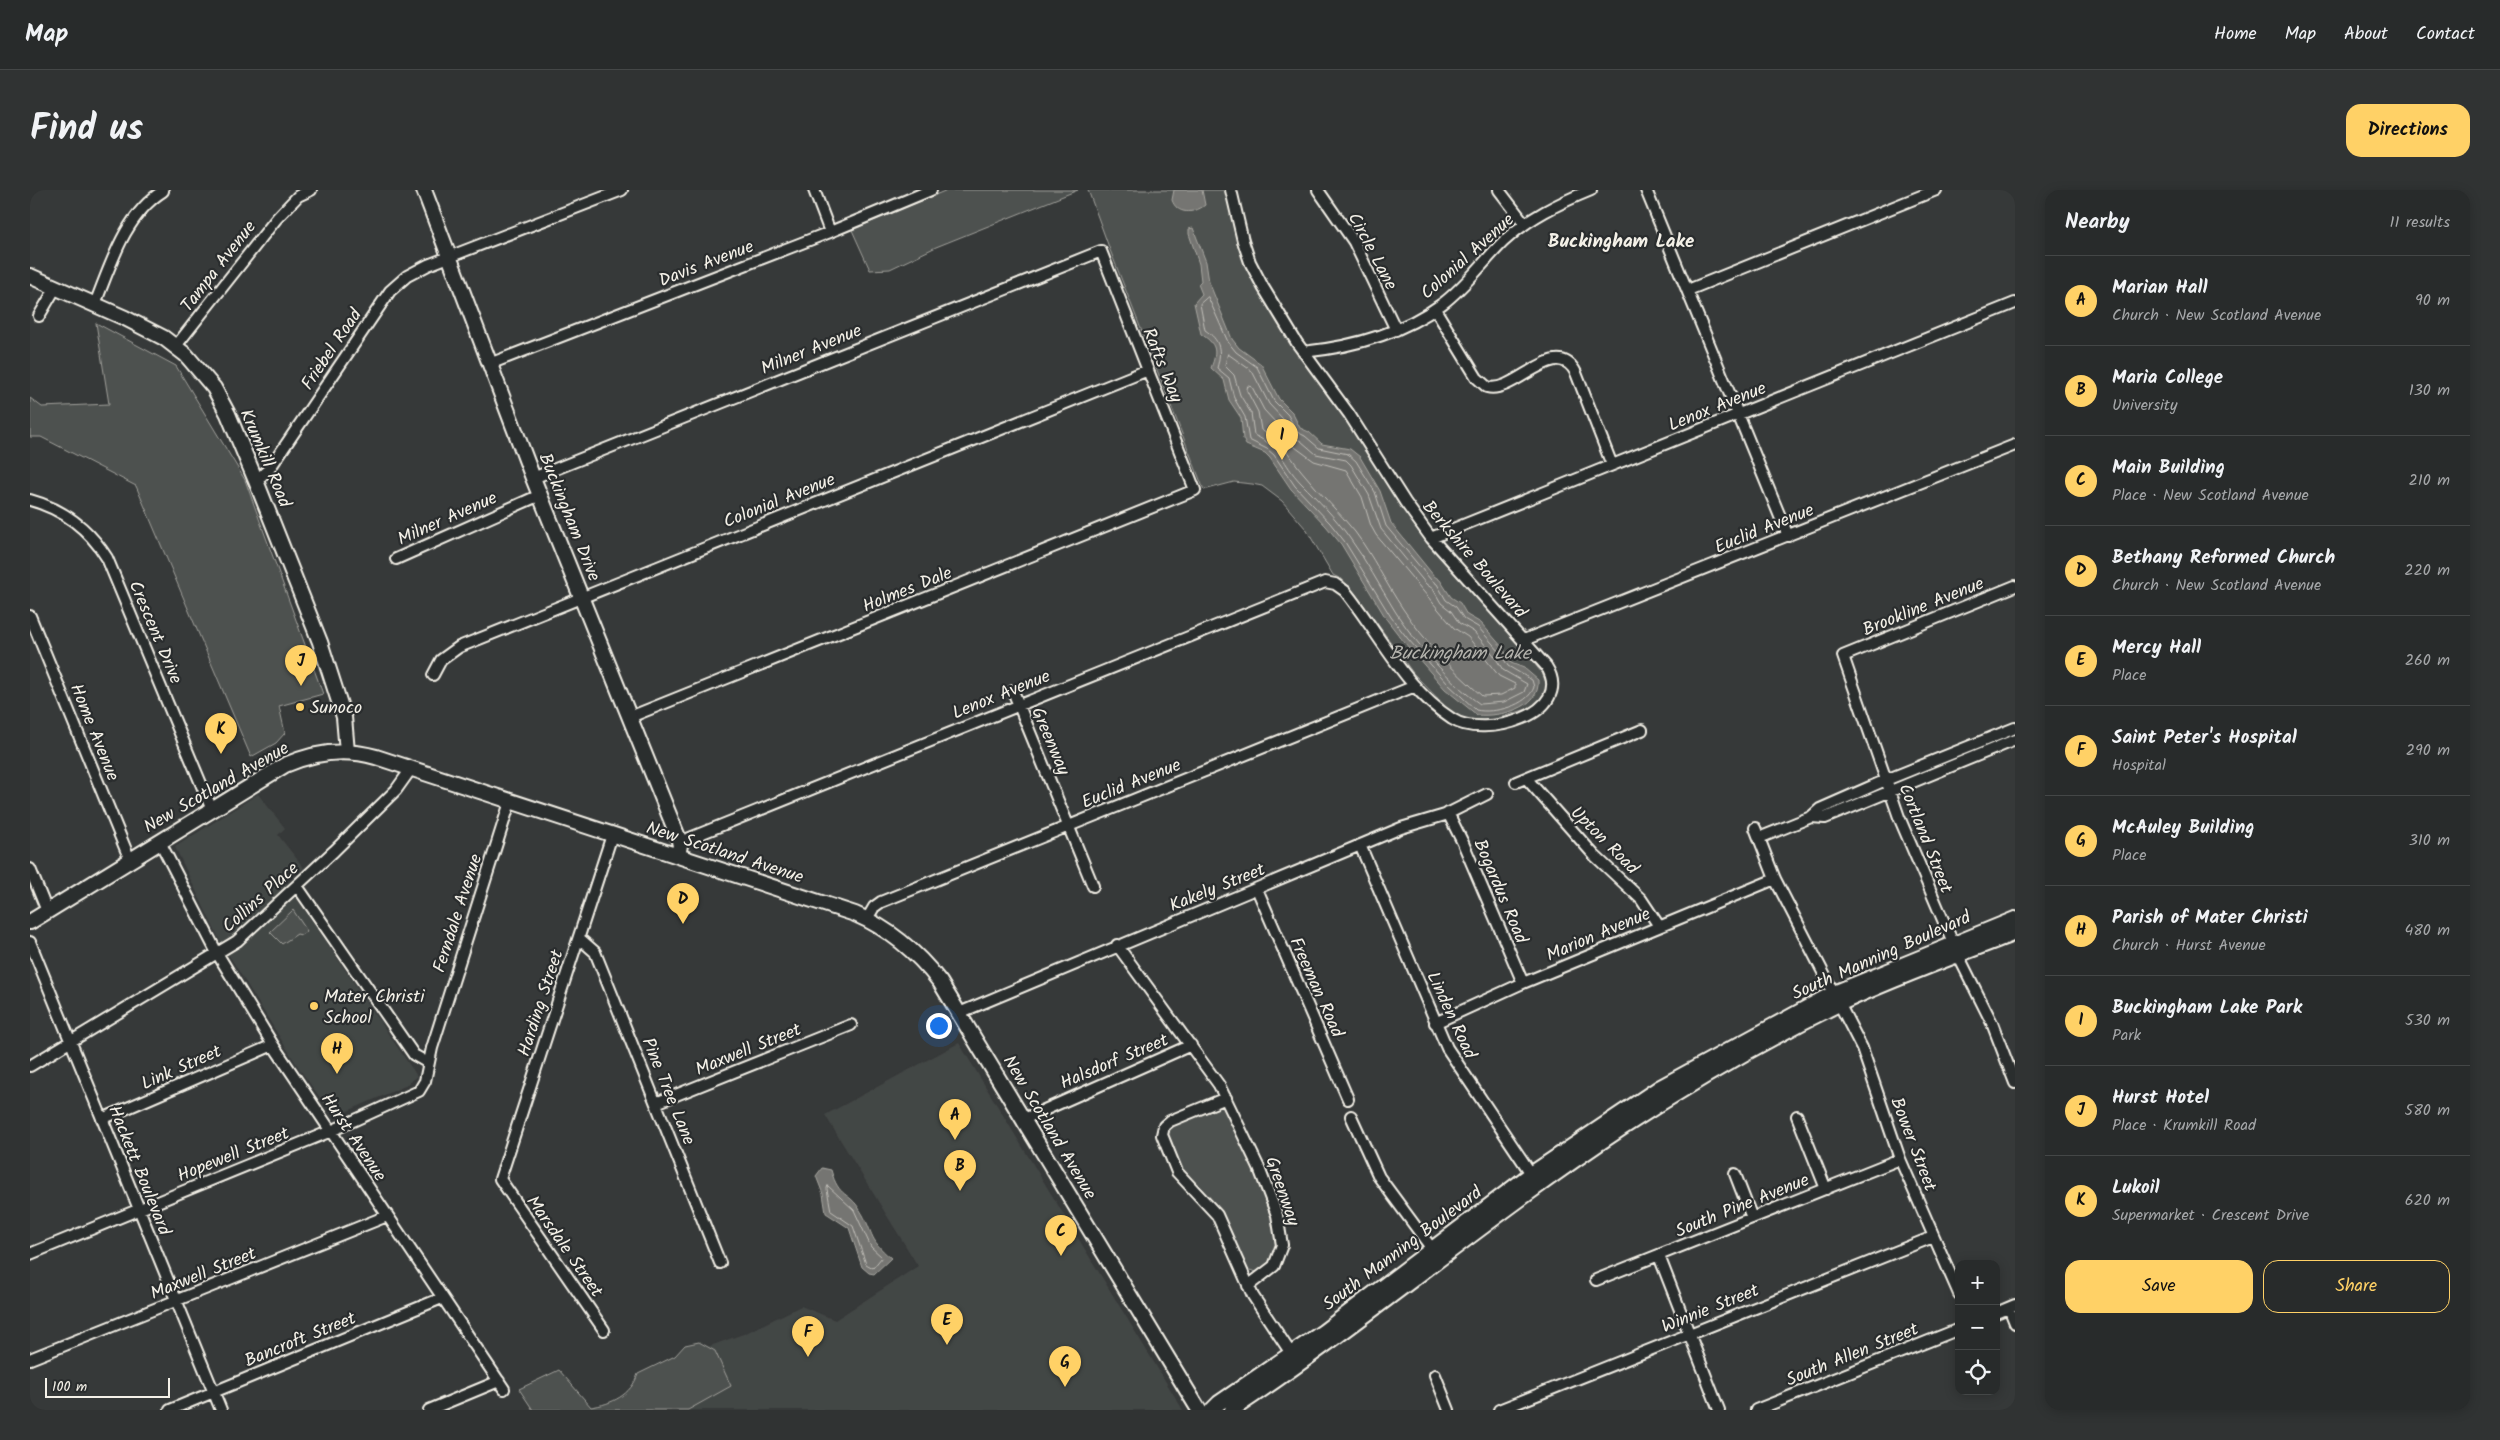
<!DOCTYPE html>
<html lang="en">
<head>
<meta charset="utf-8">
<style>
	:root { --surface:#282b2b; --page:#303333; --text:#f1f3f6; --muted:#a5a7a9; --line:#444747; --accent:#ffd166 }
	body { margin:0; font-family:Kalam,sans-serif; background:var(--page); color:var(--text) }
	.controls { position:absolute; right:15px; bottom:15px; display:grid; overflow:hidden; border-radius:10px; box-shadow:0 2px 12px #0003 }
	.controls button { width:45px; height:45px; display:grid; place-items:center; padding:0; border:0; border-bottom:1px solid var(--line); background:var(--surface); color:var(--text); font:25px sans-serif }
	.scale { position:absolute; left:15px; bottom:12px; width:125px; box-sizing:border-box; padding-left:5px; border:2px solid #f4f1e8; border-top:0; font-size:14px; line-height:18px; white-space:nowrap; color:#f4f1e8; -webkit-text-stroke:4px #2a2d2e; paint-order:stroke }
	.you { position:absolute; left:908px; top:835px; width:18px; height:18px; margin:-12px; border:4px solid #fff; border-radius:50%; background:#1a73e8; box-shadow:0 0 0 8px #1a73e833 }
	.badge { display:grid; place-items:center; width:32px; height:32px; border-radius:50%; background:var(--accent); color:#111; font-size:16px; font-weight:700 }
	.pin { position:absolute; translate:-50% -41px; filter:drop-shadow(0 1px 2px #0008) }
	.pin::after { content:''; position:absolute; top:26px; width:18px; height:15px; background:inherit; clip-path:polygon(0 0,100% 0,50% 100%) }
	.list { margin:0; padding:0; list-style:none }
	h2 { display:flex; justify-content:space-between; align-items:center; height:65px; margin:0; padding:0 20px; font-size:21px }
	h2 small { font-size:16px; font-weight:400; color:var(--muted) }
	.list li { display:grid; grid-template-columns:32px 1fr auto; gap:15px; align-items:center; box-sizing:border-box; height:90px; padding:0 20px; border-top:1px solid var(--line) }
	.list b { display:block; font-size:19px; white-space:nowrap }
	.list p { margin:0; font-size:16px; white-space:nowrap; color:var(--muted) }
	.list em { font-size:16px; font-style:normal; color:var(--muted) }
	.actions { display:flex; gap:10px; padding:15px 20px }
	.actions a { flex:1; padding:11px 0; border:1px solid var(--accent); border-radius:15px; text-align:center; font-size:18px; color:var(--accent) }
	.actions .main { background:var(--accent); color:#111 }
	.icon { flex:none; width:28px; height:28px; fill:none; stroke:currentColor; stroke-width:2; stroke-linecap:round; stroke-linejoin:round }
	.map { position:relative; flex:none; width:1985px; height:1220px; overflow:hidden; border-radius:15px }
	header { display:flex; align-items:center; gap:30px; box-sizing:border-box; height:70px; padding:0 25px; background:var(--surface); border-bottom:1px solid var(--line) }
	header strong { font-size:24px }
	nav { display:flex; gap:28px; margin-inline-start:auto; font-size:18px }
	.intro { display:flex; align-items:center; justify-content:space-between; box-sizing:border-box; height:120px; padding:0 30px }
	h1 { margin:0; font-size:35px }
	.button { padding:12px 22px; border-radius:15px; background:var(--accent); color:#111; font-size:18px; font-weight:700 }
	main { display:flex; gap:30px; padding:0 30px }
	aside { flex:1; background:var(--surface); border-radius:15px; box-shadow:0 2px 12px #0003 }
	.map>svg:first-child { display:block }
	.built { fill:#434645 }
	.green { fill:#4e514f; stroke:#a1a19c }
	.water { fill:#757572; stroke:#a8a7a1 }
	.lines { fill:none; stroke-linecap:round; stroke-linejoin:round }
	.shore { stroke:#c1bfb9; stroke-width:1 }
	.street-casing { stroke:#f4f1e8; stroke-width:14 }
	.secondary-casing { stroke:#f4f1e8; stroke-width:18 }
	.street { stroke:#2a2d2e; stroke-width:10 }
	.secondary { stroke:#2a2d2e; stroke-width:14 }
	.poi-dot { fill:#ffd166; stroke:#2a2d2e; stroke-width:2 }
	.labels { text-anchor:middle; stroke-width:4.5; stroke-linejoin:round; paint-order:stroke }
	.street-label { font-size:18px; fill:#f4f1e8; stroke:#2a2d2e }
	.poi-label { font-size:18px; fill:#f4f1e8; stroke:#2a2d2e; text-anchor:start }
	.neighbourhood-label { font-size:19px; font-weight:bold; fill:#f4f1e8; stroke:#2a2d2e }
	.water-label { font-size:19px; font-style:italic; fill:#b4b3ad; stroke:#2a2d2e }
</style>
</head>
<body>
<header>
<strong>Map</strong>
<nav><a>Home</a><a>Map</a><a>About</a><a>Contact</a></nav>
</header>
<div class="intro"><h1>Find us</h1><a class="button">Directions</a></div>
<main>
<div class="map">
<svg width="1985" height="1220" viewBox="0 0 1985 1220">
	<rect width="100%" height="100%" fill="#363939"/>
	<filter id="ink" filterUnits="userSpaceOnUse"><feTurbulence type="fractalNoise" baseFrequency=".02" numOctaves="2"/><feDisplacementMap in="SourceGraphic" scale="10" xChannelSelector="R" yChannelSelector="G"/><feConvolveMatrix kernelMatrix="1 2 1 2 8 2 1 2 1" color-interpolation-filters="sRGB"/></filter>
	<g filter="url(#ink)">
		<path class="built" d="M228 604 255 638 248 645 274 678 255 691 387 886 375 896 304 927 270 880 190 751 145 657Z
			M929 853 1153 1220H584L658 1164 716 1143 771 1116 805 1130 888 1076 795 925Z"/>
		<path class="green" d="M917 0H1048L906 57 860 79 840 80 822 40Z
			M1058 0H1196L1211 62 1219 83 1260 153 1331 251 1377 325 1396 351 1472 434 1512 483 1517 495 1515 506 1500 518 1463 530 1440 531 1423 524 1383 483 1325 403 1313 390 1303 385 1276 339 1252 311 1232 296 1222 294 1204 292 1174 300 1080 60Z
			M66 133 146 176 215 290 293 504 249 516 255 543 246 553 221 567 106 296 11 247H0V208L12 217 79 214Z
			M263 720 277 741 271 745 267 744 252 754 240 742Z
			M1189 916 1194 917 1202 928C1214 957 1248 1023 1248 1052 1248 1063 1238 1078 1227 1082L1216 1079 1192 1025 1153 983 1137 945 1144 934Z
			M669 1152 685 1161 701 1196 658 1220H503L489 1199 529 1180 561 1217C582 1214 601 1205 608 1184L645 1166 655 1155Z"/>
		<path class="water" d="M1144 0H1172L1175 15C1164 24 1147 25 1142 10Z
			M1163 38 1176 72 1179 92 1202 149 1209 158 1231 174 1249 209 1262 222 1270 238 1279 242 1292 254 1320 259 1330 267 1350 301 1361 333 1404 386 1410 390 1421 407 1430 413 1437 425 1451 433 1473 458 1481 473 1494 478 1508 490C1511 519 1469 527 1447 525L1415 499 1374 452 1357 430 1311 354 1296 336 1261 299 1240 268 1235 263 1216 255 1213 249 1211 228 1199 210 1194 190 1181 178C1188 160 1186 154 1171 144L1164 113 1172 104 1168 94 1171 91 1169 74 1159 44V39Z
			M792 978 801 980C809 1009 819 1001 830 1020 844 1042 837 1048 861 1068L844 1084 839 1083 832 1077 819 1038 796 1023 793 1004 786 986Z"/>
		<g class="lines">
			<path class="shore" d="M1178 107 1198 152 1206 162 1227 177 1244 211 1258 225 1267 242 1275 246 1289 258 1318 264 1326 271 1345 302 1356 336 1401 390 1407 394 1416 410 1426 417 1434 429 1448 437 1469 461 1478 476 1502 490 1504 497C1498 516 1463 524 1446 520L1418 494 1378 449 1361 427 1315 352 1300 333 1265 296 1244 265 1237 259 1219 250 1215 227 1204 208 1199 188 1187 178C1192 160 1190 150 1175 140L1170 114Z
				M1198 164 1222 181 1239 214 1253 229 1263 247 1271 251 1286 264 1316 270 1321 275 1339 305 1351 339 1396 394 1403 399 1411 413 1421 421 1429 433 1444 442 1463 464 1473 480 1497 494 1494 502 1474 512 1450 514C1421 494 1384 451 1365 421 1350 397 1336 370 1319 347 1305 327 1288 310 1271 293 1250 271 1256 261 1224 245L1221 223 1210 205 1204 185 1195 176Z
				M1218 196 1222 197 1234 220 1246 233 1258 252 1284 271 1316 280 1332 307 1341 336 1346 345 1424 438 1438 447 1469 486 1485 494V498L1471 505 1452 506C1423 480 1395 452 1373 419 1356 394 1343 366 1325 342 1309 322 1291 305 1275 285 1256 263 1258 256 1231 240L1228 222 1217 201Z
				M798 996 824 1020 841 1057 852 1067 843 1078 836 1074 823 1036 801 1021 797 999Z"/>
			<g class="street-casing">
				<path id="street" d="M784 0 800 42
					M1288 0 1324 52 1366 140
					M1469 0 1495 34
					M1616 0 1758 346
					M1658 100 1906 0
					M65 114C81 74 95 25 133 1
					M1405 119 1447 188 1457 197C1485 205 1526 144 1546 183L1582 275
					M9 126 26 97
					M146 156 247 28 268 6 281 0
					M1273 162C1323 157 1371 144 1412 114 1435 97 1453 72 1473 52 1498 28 1529 13 1561 0
					M462 173 800 42 901 0
					M503 288 1071 61 1165 300 600 527
					M226 291 240 278 360 101 377 86 398 75 592 0
					M0 310C33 319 59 339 77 368L182 620
					M1401 348 1985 113
					M366 369 510 305
					M1985 396 1813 466 1869 627 1928 765 1962 833 1985 893
					M0 426 100 670
					M1494 450 1985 255
					M403 485 411 470 429 457 1118 180
					M983 501 1063 696
					M1496 588 1564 665 1611 709 1629 736
					M1486 592 1612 540
					M1418 623 1433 653 1493 793
					M1781 627 1795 628 1985 550
					M1725 638 1745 689 1832 858 1870 969 1929 1104
					M1729 648 1781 627 1790 619 1856 590 1985 538
					M130 652 187 763 243 855 474 1199
					M650 652 1295 392 1305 394 1315 401C1349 443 1375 499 1422 529 1453 550 1547 524 1516 476L1401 348 1375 312 1319 224 1267 153 1233 97 1220 72 1213 51 1201 0
					M1330 655 1417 858 1504 988
					M0 679 17 721
					M267 696 384 865 398 873
					M1227 699 1318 909
					M837 729 844 717 851 712 1385 496
					M549 748 565 762 690 1073
					M0 752 191 1220
					M1087 755 1189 895 1229 978 1247 1025 1252 1055 1244 1076 1218 1096
					M929 823 1371 638 1415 625 1457 604
					M1405 833 1493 793 1745 689
					M0 876 207 751 304 661 366 600 381 579
					M1196 908 1140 931 1134 936 1132 945 1147 982 1187 1025 1223 1106 1264 1168
					M626 913 821 835
					M1321 926 1349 987 1405 1063
					M1767 926 1796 999
					M72 929 243 855
					M994 929 1161 855
					M1705 984 1722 1028
					M0 1064 301 941 389 901 395 891 402 858 480 612
					M1629 1066 1689 1220
					M1566 1090 1870 969
					M1979 1118 1985 1133
					M1966 1123 1985 1115
					M574 1140 470 989 582 645
					M0 1169 357 1026
					M1405 1185 1419 1220
					M140 1220 412 1108
					M399 1220 469 1191
					M1469 1220 1903 1047
					M1726 1220 1929 1139"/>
			</g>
			<g class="secondary-casing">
				<path id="secondary" d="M394 0 503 288 648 647 650 655 648 666
					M0 86 95 128 134 148 156 165 184 198 198 224 226 291 290 452 314 527 317 562
					M0 732 255 575C285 562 315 558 346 567L825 724C860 739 887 762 910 792L1169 1220
					M1182 1220 1189 1213 1293 1142 1501 984 1629 898 1804 803 1985 729
					M1202 1220C1336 1131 1458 1026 1592 938 1661 893 1735 850 1809 814 1866 787 1926 766 1985 743"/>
			</g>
			<use href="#street" class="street"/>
			<use href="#secondary" class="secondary"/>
		</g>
	</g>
	<g class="poi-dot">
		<circle cx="270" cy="517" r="5"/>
		<circle cx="284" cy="816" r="5"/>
	</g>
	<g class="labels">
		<g class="street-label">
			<text transform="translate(1343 61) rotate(62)" y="6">Circle Lane</text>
			<text transform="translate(1437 66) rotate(-42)" y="6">Colonial Avenue</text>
			<text transform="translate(676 73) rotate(-21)" y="6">Davis Avenue</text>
			<text transform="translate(188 76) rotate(-52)" y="6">Tampa Avenue</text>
			<text transform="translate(301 159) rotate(-56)" y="6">Friebel Road</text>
			<text transform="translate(781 159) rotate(-22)" y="6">Milner Avenue</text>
			<text transform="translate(1133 175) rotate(68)" y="6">Rafts Way</text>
			<text transform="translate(1687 216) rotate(-22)" y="6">Lenox Avenue</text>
			<text transform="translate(236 268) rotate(67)" y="6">Krumkill Road</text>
			<text transform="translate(749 310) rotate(-22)" y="6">Colonial Avenue</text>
			<text transform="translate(540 327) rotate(68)" y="6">Buckingham Drive</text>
			<text transform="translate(417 328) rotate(-24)" y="6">Milner Avenue</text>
			<text transform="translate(1734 338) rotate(-22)" y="6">Euclid Avenue</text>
			<text transform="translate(1445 369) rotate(49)" y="6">Berkshire Boulevard</text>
			<text transform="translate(877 399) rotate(-22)" y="6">Holmes Dale</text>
			<text transform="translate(1893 416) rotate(-22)" y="6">Brookline Avenue</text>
			<text transform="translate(126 442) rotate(67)" y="6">Crescent Drive</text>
			<text transform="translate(971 504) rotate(-22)" y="6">Lenox Avenue</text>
			<text transform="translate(65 542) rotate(68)" y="6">Home Avenue</text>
			<text transform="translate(1021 551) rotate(67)" y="6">Greenway</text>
			<text transform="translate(1101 593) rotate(-22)" y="6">Euclid Avenue</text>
			<text transform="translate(186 597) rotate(-30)" y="6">New Scotland Avenue</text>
			<text transform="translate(1896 648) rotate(68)" y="6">Cortland Street</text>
			<text transform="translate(1575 650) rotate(45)" y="6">Upton Road</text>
			<text transform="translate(695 662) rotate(18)" y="6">New Scotland Avenue</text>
			<text transform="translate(1187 697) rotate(-22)" y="6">Kakely Street</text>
			<text transform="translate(1471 701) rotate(67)" y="6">Bogardus Road</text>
			<text transform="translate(230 707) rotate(-42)" y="6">Collins Place</text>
			<text transform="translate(427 723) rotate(-72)" y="6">Ferndale Avenue</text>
			<text transform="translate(1568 744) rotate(-23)" y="6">Marion Avenue</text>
			<text transform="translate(1851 765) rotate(-24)" y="6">South Manning Boulevard</text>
			<text transform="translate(1287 797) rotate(66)" y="6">Freeman Road</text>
			<text transform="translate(510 813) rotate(-72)" y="6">Harding Street</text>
			<text transform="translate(1422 825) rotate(65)" y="6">Linden Road</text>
			<text transform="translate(718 859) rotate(-22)" y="6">Maxwell Street</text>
			<text transform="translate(1084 871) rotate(-23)" y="6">Halsdorf Street</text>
			<text transform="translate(151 877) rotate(-24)" y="6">Link Street</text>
			<text transform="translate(639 901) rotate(68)" y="6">Pine Tree Lane</text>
			<text transform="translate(1020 937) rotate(59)" y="6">New Scotland Avenue</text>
			<text transform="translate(324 947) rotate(56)" y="6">Hurst Avenue</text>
			<text transform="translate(1884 954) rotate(69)" y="6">Bower Street</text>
			<text transform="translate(203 964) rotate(-22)" y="6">Hopewell Street</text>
			<text transform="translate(110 980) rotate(68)" y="6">Hackett Boulevard</text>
			<text transform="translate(1253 1001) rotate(71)" y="6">Greenway</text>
			<text transform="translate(1712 1015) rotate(-22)" y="6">South Pine Avenue</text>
			<text transform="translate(535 1056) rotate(55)" y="6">Marsdale Street</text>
			<text transform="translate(1372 1058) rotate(-37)" y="6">South Manning Boulevard</text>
			<text transform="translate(173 1083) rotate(-22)" y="6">Maxwell Street</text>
			<text transform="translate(1680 1118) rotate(-22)" y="6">Winnie Street</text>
			<text transform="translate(270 1149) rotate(-22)" y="6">Bancroft Street</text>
			<text transform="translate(1822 1164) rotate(-22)" y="6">South Allen Street</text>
		</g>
		<g class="poi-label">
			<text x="280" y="523">Sunoco</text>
			<text x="294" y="812">Mater Christi<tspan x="294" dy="21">School</tspan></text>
		</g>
		<g class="neighbourhood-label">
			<text x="1591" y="57">Buckingham Lake</text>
		</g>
		<g class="water-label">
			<text x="1430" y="469">Buckingham Lake</text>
		</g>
	</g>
</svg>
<div class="controls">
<button>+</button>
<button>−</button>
<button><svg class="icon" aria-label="locate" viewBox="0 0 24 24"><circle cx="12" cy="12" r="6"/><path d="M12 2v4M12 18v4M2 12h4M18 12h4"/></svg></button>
</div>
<div class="scale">100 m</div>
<div class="you"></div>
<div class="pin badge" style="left:925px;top:950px">A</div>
<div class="pin badge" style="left:930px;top:1001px">B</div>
<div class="pin badge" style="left:1031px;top:1066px">C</div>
<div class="pin badge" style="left:653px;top:734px">D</div>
<div class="pin badge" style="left:917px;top:1155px">E</div>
<div class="pin badge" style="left:778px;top:1167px">F</div>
<div class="pin badge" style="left:1035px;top:1197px">G</div>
<div class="pin badge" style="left:307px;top:884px">H</div>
<div class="pin badge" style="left:1252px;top:270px">I</div>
<div class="pin badge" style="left:271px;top:496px">J</div>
<div class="pin badge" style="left:191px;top:564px">K</div>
</div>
<aside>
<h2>Nearby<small>11 results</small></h2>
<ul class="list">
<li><span class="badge">A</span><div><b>Marian Hall</b><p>Church · New Scotland Avenue</p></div><em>90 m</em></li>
<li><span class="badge">B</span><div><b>Maria College</b><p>University</p></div><em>130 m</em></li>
<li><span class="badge">C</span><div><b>Main Building</b><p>Place · New Scotland Avenue</p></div><em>210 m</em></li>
<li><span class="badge">D</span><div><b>Bethany Reformed Church</b><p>Church · New Scotland Avenue</p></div><em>220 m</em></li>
<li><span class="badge">E</span><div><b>Mercy Hall</b><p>Place</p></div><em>260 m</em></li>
<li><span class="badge">F</span><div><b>Saint Peter's Hospital</b><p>Hospital</p></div><em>290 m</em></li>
<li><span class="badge">G</span><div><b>McAuley Building</b><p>Place</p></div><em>310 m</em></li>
<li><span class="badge">H</span><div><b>Parish of Mater Christi</b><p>Church · Hurst Avenue</p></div><em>480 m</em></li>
<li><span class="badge">I</span><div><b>Buckingham Lake Park</b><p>Park</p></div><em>530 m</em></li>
<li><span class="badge">J</span><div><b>Hurst Hotel</b><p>Place · Krumkill Road</p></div><em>580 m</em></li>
<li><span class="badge">K</span><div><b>Lukoil</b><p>Supermarket · Crescent Drive</p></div><em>620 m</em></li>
</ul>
<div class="actions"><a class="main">Save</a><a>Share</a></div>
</aside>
</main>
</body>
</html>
